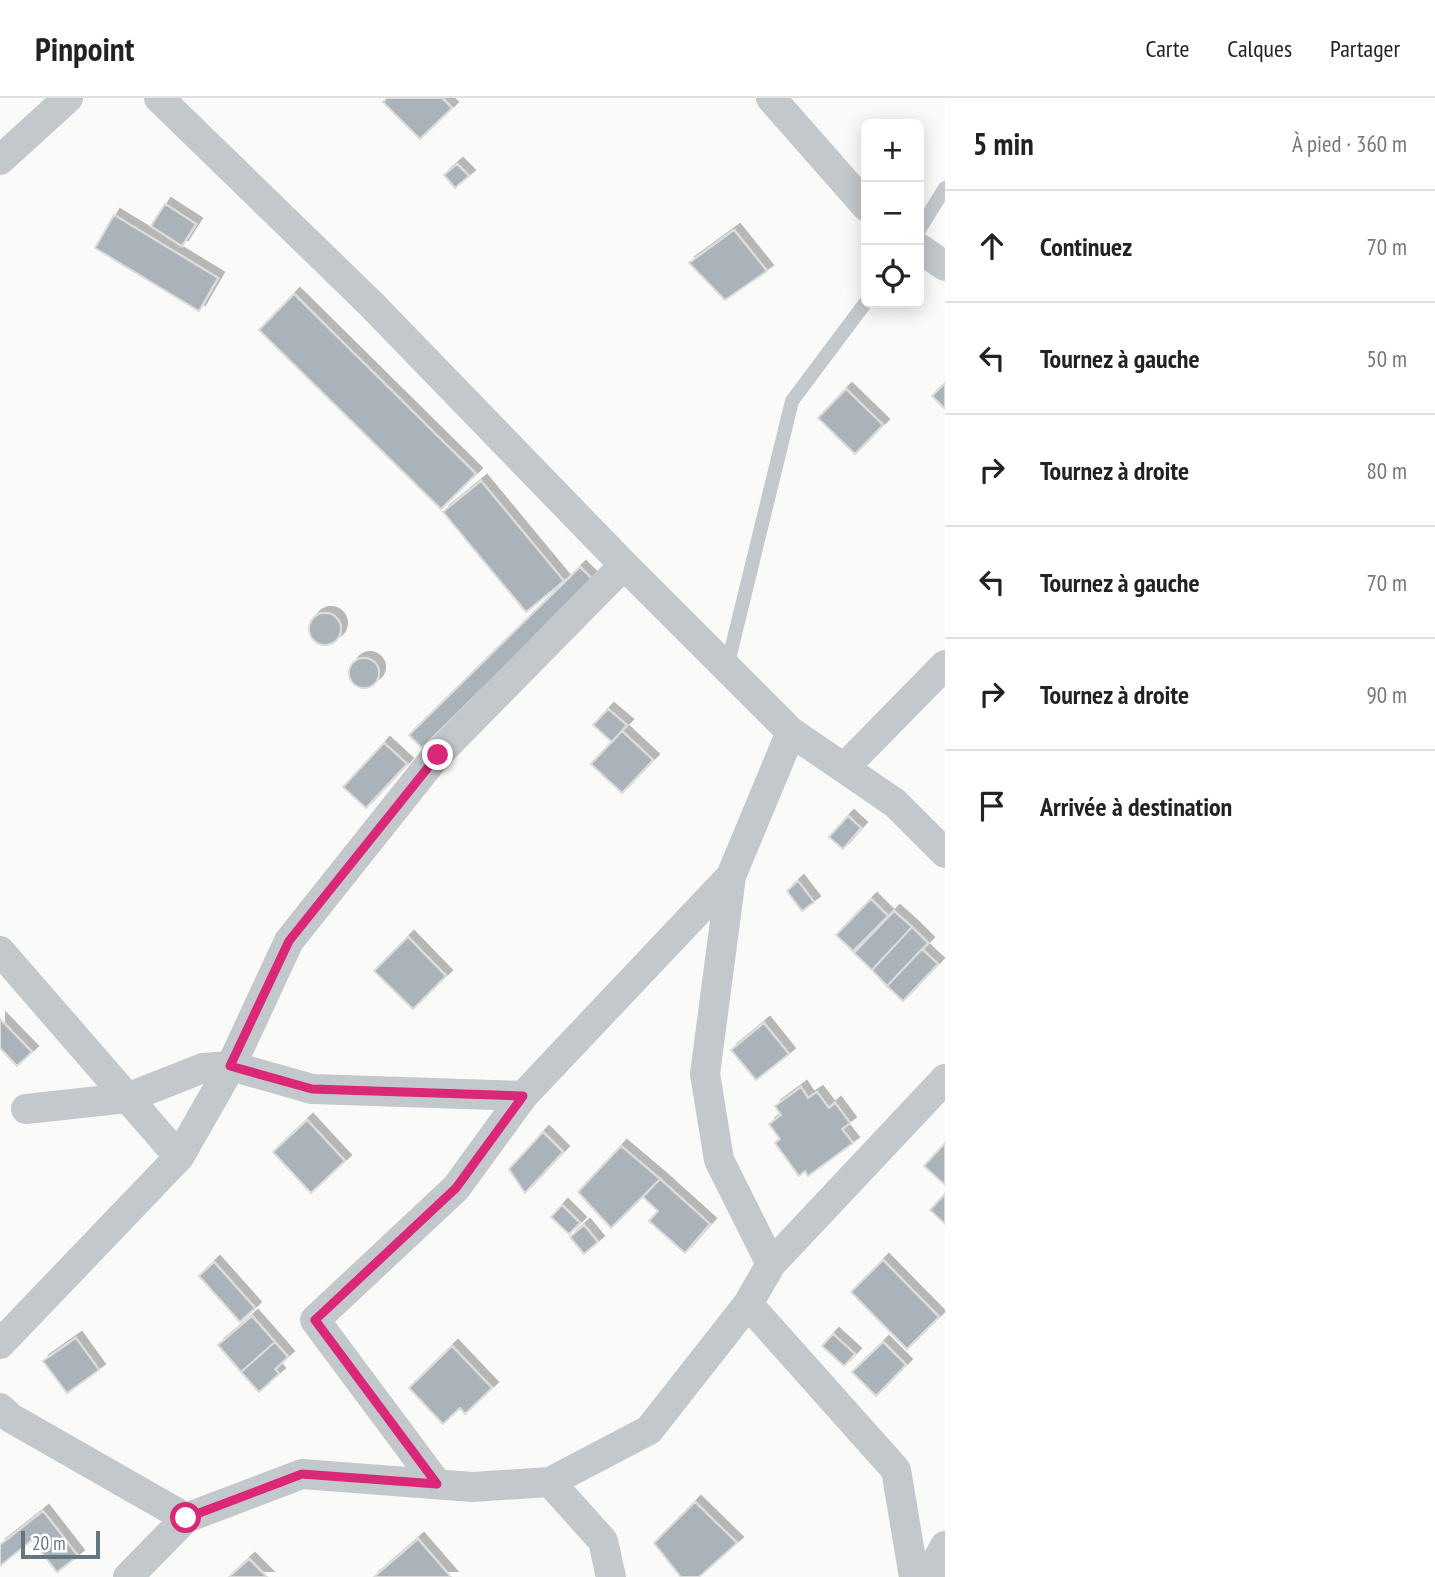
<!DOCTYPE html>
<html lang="fr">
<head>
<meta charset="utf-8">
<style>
	:root { --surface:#fff; --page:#f6f6f6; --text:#222; --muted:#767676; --line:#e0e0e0 }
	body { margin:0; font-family:"PT Sans Narrow",sans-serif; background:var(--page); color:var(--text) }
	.controls { position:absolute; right:21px; top:21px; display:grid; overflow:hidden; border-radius:10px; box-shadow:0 4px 18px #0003 }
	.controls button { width:63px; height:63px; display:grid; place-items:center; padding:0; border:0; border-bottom:2px solid var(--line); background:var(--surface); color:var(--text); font:35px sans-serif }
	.scale { position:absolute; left:21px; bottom:18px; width:79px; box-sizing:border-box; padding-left:7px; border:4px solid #657683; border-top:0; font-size:19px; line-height:24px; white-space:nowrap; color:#657683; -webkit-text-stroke:5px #fff; paint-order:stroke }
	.stop { position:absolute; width:21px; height:21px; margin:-16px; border:5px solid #db2777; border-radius:50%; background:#fff }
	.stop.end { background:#db2777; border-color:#fff; box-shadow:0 2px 7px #0008 }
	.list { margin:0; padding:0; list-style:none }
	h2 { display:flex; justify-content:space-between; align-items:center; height:91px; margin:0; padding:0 28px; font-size:30px }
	h2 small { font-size:23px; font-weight:400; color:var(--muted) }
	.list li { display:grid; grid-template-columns:46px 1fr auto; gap:21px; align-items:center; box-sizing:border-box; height:112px; padding:0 28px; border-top:2px solid var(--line) }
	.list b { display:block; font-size:26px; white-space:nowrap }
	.list em { font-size:23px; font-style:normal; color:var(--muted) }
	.icon { flex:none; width:38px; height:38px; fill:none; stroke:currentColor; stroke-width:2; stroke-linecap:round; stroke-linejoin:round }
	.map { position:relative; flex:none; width:945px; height:1479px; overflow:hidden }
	header { display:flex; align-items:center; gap:42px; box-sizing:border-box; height:98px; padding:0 35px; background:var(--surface); border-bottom:2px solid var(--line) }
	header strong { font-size:33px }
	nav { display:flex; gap:38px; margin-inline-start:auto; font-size:24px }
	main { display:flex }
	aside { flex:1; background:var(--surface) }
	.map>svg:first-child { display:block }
	.building { fill:#aab3b9; stroke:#dcdcda; stroke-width:2; filter:url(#shadow) }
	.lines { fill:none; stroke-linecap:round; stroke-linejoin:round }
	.service { stroke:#c3c8cc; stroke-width:14 }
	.minor { stroke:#c3c8cc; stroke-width:30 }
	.route { stroke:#db2777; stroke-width:9 }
</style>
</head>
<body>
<header>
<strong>Pinpoint</strong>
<nav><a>Carte</a><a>Calques</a><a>Partager</a></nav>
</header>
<main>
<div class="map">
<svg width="945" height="1479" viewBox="0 0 945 1479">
	<defs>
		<filter id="shadow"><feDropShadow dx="6" dy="-6" stdDeviation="0" flood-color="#0004"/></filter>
	</defs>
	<rect width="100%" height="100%" fill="#fafaf8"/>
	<path class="building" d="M387 0H442L452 10 420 41 383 4Z
		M457 66 469 78 455 90 444 77Z
		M165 106 196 126 182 148 151 128Z
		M114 117 218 180 199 213 95 150Z
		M734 132 767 173 725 202 689 165Z
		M294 196 476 376 441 411 259 232Z
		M945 285V311L932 298Z
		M846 291 883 327 855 356 818 320Z
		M481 383 564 483 526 514 443 414Z
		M580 469 593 482 422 650 409 637Z
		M309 531a16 16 0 1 1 32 0a16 16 0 1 1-32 0Z
		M349 575a15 15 0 1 1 30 0a15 15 0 1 1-30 0Z
		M608 611 627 627 612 644 593 627Z
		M622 633 653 662 622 695 591 666Z
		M384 645 407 666 366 710 343 689Z
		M848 718 861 730 843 751 829 739Z
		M798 783 814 804 802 813 787 793Z
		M871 801 888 818 853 853 836 837Z
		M894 813 912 829 872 872 854 855Z
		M912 829 928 845 887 888 872 872Z
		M408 839 446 878 413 911 374 873Z
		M922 851 938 866 903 903 887 888Z
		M0 921 32 954 17 968 0 950Z
		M764 925 789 956 756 982 731 952Z
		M801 989 808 1000 817 994 829 1010 835 1005 850 1025 842 1031 853 1045 808 1078 805 1073 799 1078 775 1045 780 1041 769 1026 781 1017 775 1008Z
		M307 1022 345 1063 311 1095 273 1054Z
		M543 1034 563 1054 525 1095 509 1071Z
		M945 1045V1087L924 1068Z
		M621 1048 660 1081 611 1130 578 1094Z
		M660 1081 710 1126 685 1155 649 1123 658 1113 643 1099Z
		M945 1096V1126L930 1112Z
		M562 1107 580 1125 569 1136 551 1119Z
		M584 1127 598 1144 584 1156 570 1139Z
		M883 1162 939 1219 907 1251 851 1194Z
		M214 1164 255 1210 240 1224 199 1178Z
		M252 1218 275 1244 241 1274 218 1247Z
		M833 1236 855 1256 844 1268 822 1248Z
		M76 1240 99 1272 67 1295 43 1263Z
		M275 1244 288 1259 275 1271 279 1276 259 1294 241 1274Z
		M883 1244 906 1267 876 1298 852 1274Z
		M452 1248 492 1290 465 1316 460 1310 443 1326 409 1290Z
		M695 1404 737 1445 699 1479H681L654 1445Z
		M43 1413 78 1458 57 1474 32 1442 0 1468V1447Z
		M418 1441 451 1479H374Z
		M249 1461 267 1479H229Z"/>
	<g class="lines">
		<path class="service" d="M919 132 945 90
			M727 569 792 303 866 204"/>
		<path class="minor" d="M159 0 371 206 624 467 791 634 895 705 945 755
			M771 0 866 108
			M0 62 68 0
			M919 150 945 168
			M844 670 945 567
			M731 778 705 976 719 1062 771 1166
			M0 853 179 1059
			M26 1011 127 1000 203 970 231 968 312 991 523 998 731 778 791 634
			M748 1206 896 1372 914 1479
			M0 1246 179 1059 231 968 289 843 437 657 624 467
			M0 1310 11 1320 186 1420
			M550 1384 603 1443 611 1479
			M437 1386 315 1222 456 1090 523 998
			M128 1479 186 1420 302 1376 472 1389 550 1384 649 1332 748 1206 771 1166 945 981
			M928 1479 945 1448"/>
	</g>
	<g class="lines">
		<path class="route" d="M186 1420 302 1376 437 1386 315 1222 456 1090 523 998 312 991 230 968 289 843 438 657"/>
	</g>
</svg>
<div class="controls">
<button>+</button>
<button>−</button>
<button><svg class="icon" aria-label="locate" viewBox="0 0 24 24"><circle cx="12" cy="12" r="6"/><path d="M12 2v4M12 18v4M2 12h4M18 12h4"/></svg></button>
</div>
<div class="scale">20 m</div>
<div class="stop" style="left:186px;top:1420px"></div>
<div class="stop end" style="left:438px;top:657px"></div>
</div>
<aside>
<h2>5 min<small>À pied · 360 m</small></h2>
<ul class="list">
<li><svg class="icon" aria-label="ahead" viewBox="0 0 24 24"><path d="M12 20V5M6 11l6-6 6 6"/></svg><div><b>Continuez</b></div><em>70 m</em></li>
<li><svg class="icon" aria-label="left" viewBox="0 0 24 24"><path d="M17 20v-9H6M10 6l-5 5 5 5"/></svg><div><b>Tournez à gauche</b></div><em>50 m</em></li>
<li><svg class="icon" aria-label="right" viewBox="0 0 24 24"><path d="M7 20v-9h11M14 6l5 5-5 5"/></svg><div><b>Tournez à droite</b></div><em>80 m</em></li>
<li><svg class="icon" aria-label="left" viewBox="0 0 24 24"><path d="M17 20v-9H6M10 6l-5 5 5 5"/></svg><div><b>Tournez à gauche</b></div><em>70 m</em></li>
<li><svg class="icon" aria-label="right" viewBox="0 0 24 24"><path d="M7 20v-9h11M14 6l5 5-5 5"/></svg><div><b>Tournez à droite</b></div><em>90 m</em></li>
<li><svg class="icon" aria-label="arrive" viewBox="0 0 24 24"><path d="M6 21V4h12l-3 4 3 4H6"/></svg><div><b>Arrivée à destination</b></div></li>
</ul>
</aside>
</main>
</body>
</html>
